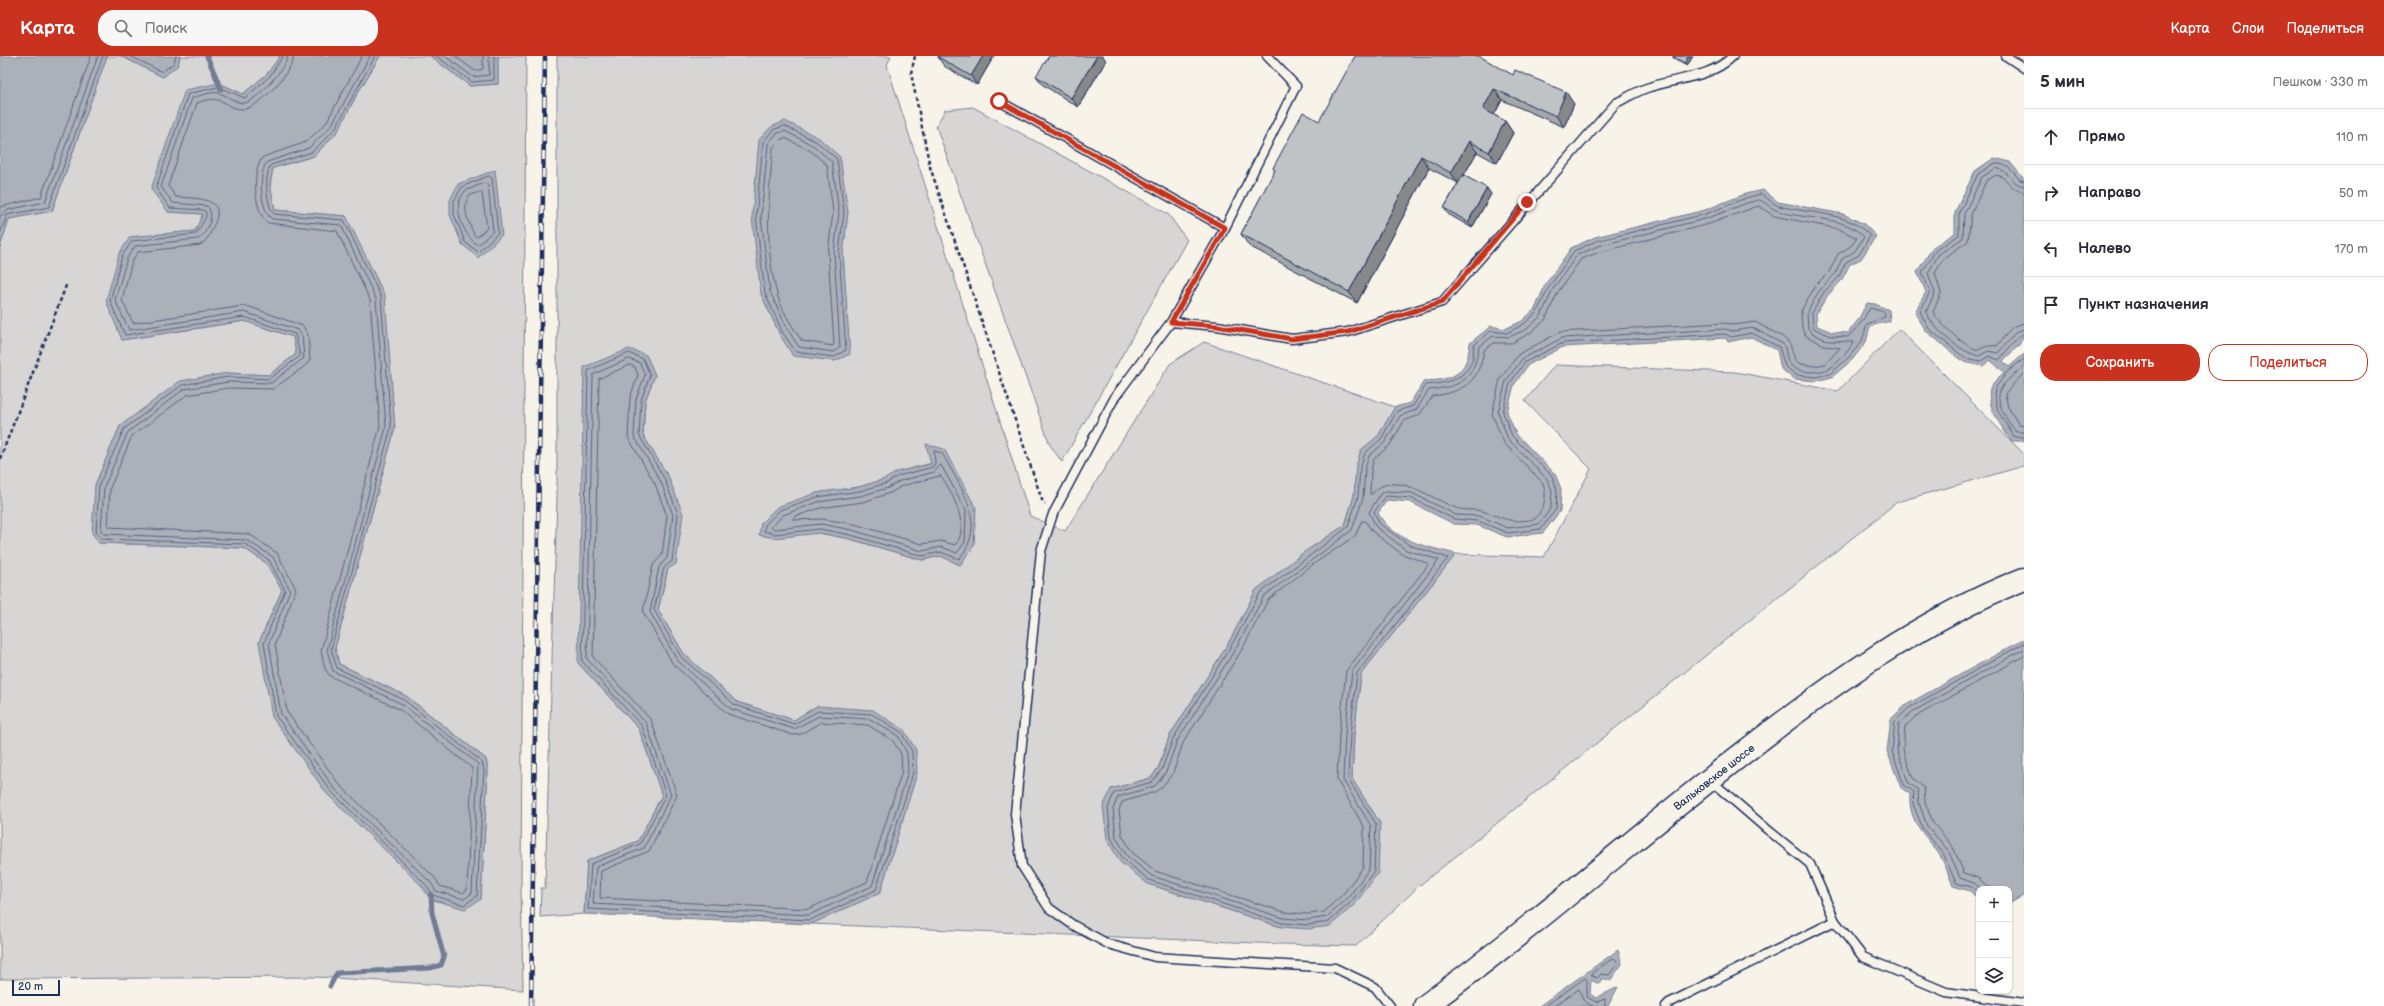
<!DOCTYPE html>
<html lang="ru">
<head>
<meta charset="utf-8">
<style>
	:root { --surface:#fff; --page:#f7f7f7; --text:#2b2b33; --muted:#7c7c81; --line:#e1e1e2; --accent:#c8321e }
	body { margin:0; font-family:"Balsamiq Sans",sans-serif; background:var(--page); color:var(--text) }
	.controls { position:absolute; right:12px; bottom:12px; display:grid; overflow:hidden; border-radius:8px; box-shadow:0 1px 3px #0004 }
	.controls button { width:36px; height:36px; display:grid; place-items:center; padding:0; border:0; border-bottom:1px solid var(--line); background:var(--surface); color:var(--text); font:20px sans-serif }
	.scale { position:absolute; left:12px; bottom:10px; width:48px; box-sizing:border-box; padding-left:4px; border:2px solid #1b2f5e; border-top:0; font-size:11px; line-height:14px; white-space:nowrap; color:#1b2f5e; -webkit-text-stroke:3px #f7f3e8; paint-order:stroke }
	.stop { position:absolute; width:12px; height:12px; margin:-9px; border:3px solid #c8321e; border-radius:50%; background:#fff }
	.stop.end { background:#c8321e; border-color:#fff; box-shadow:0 1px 4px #0008 }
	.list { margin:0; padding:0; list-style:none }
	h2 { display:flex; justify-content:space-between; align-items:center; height:52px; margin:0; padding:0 16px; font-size:17px }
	h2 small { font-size:13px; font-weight:400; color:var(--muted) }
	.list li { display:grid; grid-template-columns:26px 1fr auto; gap:12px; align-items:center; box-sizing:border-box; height:56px; padding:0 16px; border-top:1px solid var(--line) }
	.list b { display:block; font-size:15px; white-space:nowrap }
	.list em { font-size:13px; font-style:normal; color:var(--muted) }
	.actions { display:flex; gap:8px; padding:12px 16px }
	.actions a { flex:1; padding:9px 0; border:1px solid var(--accent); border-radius:16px; text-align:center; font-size:14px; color:var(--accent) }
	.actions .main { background:var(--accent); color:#fff }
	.icon { flex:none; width:22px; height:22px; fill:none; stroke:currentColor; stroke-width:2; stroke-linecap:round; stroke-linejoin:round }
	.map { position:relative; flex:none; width:2024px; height:950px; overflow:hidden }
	header { display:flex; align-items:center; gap:24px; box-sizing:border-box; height:56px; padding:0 20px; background:var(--accent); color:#fff }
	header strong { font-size:19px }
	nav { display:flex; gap:22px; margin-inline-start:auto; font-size:14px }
	.search { width:280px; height:36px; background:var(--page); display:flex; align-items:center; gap:10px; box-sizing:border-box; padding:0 14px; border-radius:16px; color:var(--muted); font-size:15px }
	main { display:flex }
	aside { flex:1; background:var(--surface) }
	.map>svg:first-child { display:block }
	.green { fill:#d7d6d4; stroke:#798299; fill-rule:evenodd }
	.water { fill:#acb0b9; stroke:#727c95 }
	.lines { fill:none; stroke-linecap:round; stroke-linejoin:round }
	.shore { stroke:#556382; stroke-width:1 }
	.stream { stroke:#727c95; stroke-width:5 }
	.lane-casing { stroke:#1b2f5e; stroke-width:11 }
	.secondary-casing { stroke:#1b2f5e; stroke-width:25 }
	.path { stroke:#1b2f5e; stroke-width:2.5; stroke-dasharray:4 3; stroke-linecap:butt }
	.lane { stroke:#f7f3e8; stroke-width:8 }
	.secondary { stroke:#f7f3e8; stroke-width:22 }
	.rail-casing { stroke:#1b2f5e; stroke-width:4.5 }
	.rail { stroke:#f7f3e8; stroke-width:3; stroke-dasharray:9; stroke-linecap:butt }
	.wall { fill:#a5a8a9; stroke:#1b2f5e }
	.shaded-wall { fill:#86888a; stroke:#1b2f5e }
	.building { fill:#c0c3c5; stroke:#1b2f5e }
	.route { stroke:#c8321e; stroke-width:5 }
	.labels { text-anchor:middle; stroke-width:3.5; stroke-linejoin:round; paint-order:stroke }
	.street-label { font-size:11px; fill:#1b2f5e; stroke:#f7f3e8 }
</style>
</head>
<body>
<header>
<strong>Карта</strong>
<div class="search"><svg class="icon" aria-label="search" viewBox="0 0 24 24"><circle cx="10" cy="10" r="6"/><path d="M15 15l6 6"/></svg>Поиск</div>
<nav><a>Карта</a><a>Слои</a><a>Поделиться</a></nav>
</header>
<main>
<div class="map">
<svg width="2024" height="950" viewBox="0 0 2024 950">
	<rect width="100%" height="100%" fill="#f7f3e8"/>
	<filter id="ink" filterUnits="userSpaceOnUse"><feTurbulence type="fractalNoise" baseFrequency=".025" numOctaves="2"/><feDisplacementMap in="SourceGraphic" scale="8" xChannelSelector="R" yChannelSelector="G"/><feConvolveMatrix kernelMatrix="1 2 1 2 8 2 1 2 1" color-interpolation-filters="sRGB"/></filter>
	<g filter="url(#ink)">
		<path class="green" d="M107 0H121L163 21 178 9 180 0H280L267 18 243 38 219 27 168 156 203 158 195 175 130 181 122 284 245 265 293 281 296 298 269 319 227 317 130 363 120 370 95 429 99 487 244 492 266 507 282 534 259 586 430 843H481L488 714 486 703 406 640 339 608 335 592 395 372 346 160 275 154 270 129 273 112 314 100 338 75 356 40 380 0H430L470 30 498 28V0H526L521 831 523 934 317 921 0 923V191L9 163 52 155Z
			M557 0H891L887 9 1030 460 1065 475 1170 308 1204 286 1395 351 1378 380 1361 394 1356 411 1354 440 1345 469 1303 497 1256 534 1228 588 1169 681 1159 710 1151 722 1111 733 1148 828 1281 871 1380 767 1352 723 1354 679 1361 618 1456 498 1544 501 1591 413 1525 345 1555 309 1735 316 1838 335 1899 273 2024 398V410L1897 446 1420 829 1356 890 1280 888 811 868 880 837 917 717 817 650 794 664 737 646 684 598 658 554 668 513 669 422 643 379 645 345 655 319 646 299 578 607 639 673 662 739 638 785 587 805 584 858 540 861 541 832H545L557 441ZM848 156 843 197 847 260 780 279 761 238ZM926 388 974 489 960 509 941 500 922 504 850 483 819 477 816 437 859 431 886 423 897 416 932 407Z
			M973 51 1168 158 1187 184 1062 406 1050 389 936 70 945 54Z"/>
		<path class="water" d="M0 0H107L52 155 9 163 0 191Z
			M121 0H180L178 9 163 21Z
			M280 0H380L356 40 338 75 314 100 273 112 270 129 275 154 346 160 385 240 395 372 335 592 339 608 406 640 486 703 488 714 481 843 465 853 430 843 425 833 327 738 272 661 259 586 282 534 266 507 244 492 99 487 92 477 95 429 120 370 180 325 227 317 269 319 296 298 293 281 244 265 122 284 106 245 119 198 130 181 195 175 203 158 168 156 151 133 185 34 219 27 243 38 267 18Z
			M430 0H498V28L470 30Z
			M785 65 819 82 840 101 848 156 843 197 850 298 835 305 793 300 780 279 761 238 752 161 759 84 771 71Z
			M1994 102 2010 106 2024 123V279L2019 289 2003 305 2009 311 2024 298V385H2012C2002 372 1984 348 1991 330 1994 325 2001 320 2004 316L1990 304 1983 310 1964 306 1926 275 1915 256 1926 236 1917 216 1933 191 1955 177V156L1975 115Z
			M495 114 502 179 478 202 462 188 450 159V144L458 128Z
			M1763 134 1778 146 1843 158 1864 168 1876 180 1861 203 1850 208 1841 225 1828 239 1816 258 1817 270 1832 276 1848 277 1858 264 1867 247 1875 248 1889 254 1890 265 1870 270 1866 286 1852 304 1832 321 1816 325 1794 323 1781 313 1777 294 1751 281 1728 286 1726 282 1563 291 1528 309 1514 329 1507 356 1516 378 1555 418 1561 433 1560 455 1543 477 1507 481 1477 469 1454 468 1410 446 1387 444 1378 457C1392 485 1429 491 1456 498L1361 618 1354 679 1352 723 1380 767 1378 817 1355 848 1330 870 1308 873 1281 871 1148 828 1120 806 1107 783 1103 751 1111 733 1151 722 1159 711 1169 681 1228 588 1256 534 1303 497 1345 469 1354 440 1356 411 1361 394 1378 380 1395 351 1410 347 1424 325C1454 324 1467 318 1470 287L1491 270 1505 273 1522 265 1535 253 1545 229 1571 192 1595 181 1705 154 1745 138Z
			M629 293 646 299 655 319 645 345 643 379 669 422 683 458 676 508 668 513 658 554 684 598 737 646 794 664 817 650 873 654 904 674 916 694 917 717 880 837 811 868 584 858 587 805 638 785 662 739 639 673 578 607 584 311Z
			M926 388 944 393 976 452 974 489 960 509 941 500 922 504 850 483 819 477 775 482 759 479 761 467 777 451 816 437 859 431 885 423 897 416 931 408Z
			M2024 583V839L2009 848V833H1979V844L1970 835 1953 830C1949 820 1945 808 1939 798 1925 778 1908 766 1910 738L1901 732 1887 695 1891 663 1906 649Z
			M1618 894 1622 908 1610 925 1602 922 1599 928 1591 924 1590 938 1596 942 1618 931 1608 950H1539Z"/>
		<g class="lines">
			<path class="shore" d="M130 0 162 16 174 7 176 0
				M283 0 270 20 245 42 218 31 188 38 156 132 170 152 203 154 206 156V161L196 178 132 185 122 200 110 245 125 279 244 261 295 278 300 300 269 323 228 321 182 329 124 373 99 429 96 476 102 483 245 488 269 504 285 534 264 587 276 660 331 735 427 830 433 839 464 849 477 840 484 714 482 706 404 644 337 612 331 593 391 371 381 241 344 164 274 158C266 150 264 118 271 109L312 96 335 73 375 0
				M288 0C287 11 256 45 245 47 236 48 227 39 219 37 213 35 199 40 192 42L161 131 173 147 207 150C216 159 207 178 198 183L135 190 127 202 115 244 129 274 244 256 298 274 302 280 304 302 271 327 228 326 184 333 128 376 104 431 101 475 104 478 246 484 273 501 290 534 269 587 281 658 334 732 431 827 436 835 464 843 472 837 478 708 402 648 333 615 327 594 386 371 376 243 341 169 272 163C260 155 258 117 267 106L309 92 331 70 370 0
				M294 0C293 15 259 52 244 53 225 54 225 36 197 47L168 130 176 141C197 143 229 140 213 171 210 179 207 185 200 189L138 196 132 205 122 244 133 267 243 250 250 251 303 270 308 279 310 304 305 310 273 333 228 332 187 339 132 380 110 432 108 471 249 478 277 497 296 533 275 588 287 656 339 728 435 822 440 830 463 837 467 834 472 712 399 653 330 620 325 613 321 595 380 370 370 244 337 175 268 167C254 157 251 115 263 101L306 86 326 67 362 0
				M436 0 472 26 494 24V0
				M445 0 473 21 489 19V0
				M455 0 475 15 483 13V0
				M785 70 817 86 837 103 844 156 839 197 846 294 834 301 796 296 783 277 765 237 756 161 763 86 773 74Z
				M785 75 814 90 832 106 839 156 834 197 840 291 834 296 799 291 788 274 770 236 761 161 768 88 776 78Z
				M785 82 811 95 827 109 833 156 828 197 834 287 833 290 802 285C792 270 780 252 776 234 764 187 769 138 773 91L780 84Z
				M489 120 492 122 498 177 478 196 465 186 454 158V145L462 131Z
				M2024 125 2020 124 2008 110 1995 107 1978 118 1959 157V179L1936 194 1922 216 1930 236 1920 256 1929 273 1965 302 1981 305 1989 300 1999 304 2019 280 2024 278
				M485 127 488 129 493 175 478 189C466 182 456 160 459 146 460 143 463 138 465 135Z
				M2024 130C2012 129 2010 115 1996 112L1982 121 1964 158 1963 182 1939 198 1928 217 1935 237 1926 256C1935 275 1959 295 1979 300L1988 295 1998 297 2016 276 2024 273
				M480 136 482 137 487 172 477 181 474 179C469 165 461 153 469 140Z
				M2024 136C2010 135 2008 120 1996 119L1986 125 1971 159 1968 185 1944 202 1935 217 1941 237 1933 256C1937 265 1969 296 1979 293 1986 291 1989 289 1997 290L2012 271 2024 267
				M1761 138C1767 141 1772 148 1779 150 1809 158 1849 155 1870 180L1859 199 1846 206 1838 222 1824 236 1812 257 1813 270 1815 273 1831 280 1848 281 1861 267 1870 252 1884 256 1885 261 1867 268 1862 285 1849 301 1830 318 1816 321 1796 319 1785 310 1779 291 1752 277 1731 281 1725 278 1563 287 1525 306 1510 327 1503 356 1512 380 1552 420 1557 434 1556 453 1541 473 1508 477 1478 465 1454 463 1411 442 1386 440 1374 456 1380 468 1409 489 1448 502 1357 617 1350 679 1348 723 1376 768 1374 815 1352 845 1329 866 1308 869 1282 867 1149 824 1123 803 1111 782 1108 752 1114 737 1152 726 1162 713 1173 683 1231 590 1260 537 1348 471 1358 441 1360 412 1365 397 1381 383 1397 355 1413 350 1426 329C1445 327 1464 325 1472 305 1474 300 1473 294 1474 289L1491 275 1507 277 1524 268 1537 256 1549 231 1574 195 1596 185 1706 158 1746 142Z
				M1760 144C1765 146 1770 152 1776 154 1803 165 1844 158 1864 181L1855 195 1842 203 1834 219 1820 233 1807 257 1808 272 1812 278 1830 285 1853 286C1850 295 1836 309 1828 313 1818 318 1796 317 1790 308 1785 302 1787 293 1783 288L1753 272 1733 275 1725 273 1562 282 1522 303 1506 325 1498 356 1508 383 1547 423 1552 434 1551 452 1539 468 1508 472 1479 460 1456 459 1412 437 1387 435 1381 437 1369 456 1376 471 1406 494 1439 504 1352 615 1345 678 1343 724 1371 770 1369 813 1348 842 1327 861 1308 864 1283 862 1152 820 1127 800 1116 781 1113 753 1118 741 1155 730 1166 716 1177 685 1236 592 1264 540 1352 474 1363 442 1365 412 1369 400 1385 386 1400 360 1416 354 1429 334C1462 330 1473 325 1479 291L1493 280 1509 281 1527 273 1541 260 1553 233 1577 199 1598 190 1708 162 1747 147Z
				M1759 150 1774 160 1839 173 1857 182 1851 190 1838 198 1829 216 1815 230 1801 255 1802 272 1806 280 1826 290 1840 292 1825 308 1815 310 1800 308 1795 304 1790 288 1783 281 1755 266 1734 269 1724 267 1560 276 1519 298 1500 323 1492 358 1504 387 1543 427C1548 442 1544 451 1535 463 1509 468 1505 462 1482 455 1474 453 1465 455 1457 452 1434 445 1393 411 1372 438H1370L1371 414 1374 403 1390 389 1404 365 1419 359 1433 340C1464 336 1479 326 1484 294L1494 287H1512L1530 277 1545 264 1558 236 1581 203 1600 196 1709 168Z
				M0 151 41 141 91 0
				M0 161 7 154 45 146 98 0
				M0 178 7 159 49 151 103 0
				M629 297 643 303 650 319 641 344 639 379 665 424 678 458 672 505 664 512 654 554 681 601 735 649 794 668 818 655 872 658 901 676 912 695 913 717 876 834 810 864 588 853 591 808 640 788 666 739 642 670 582 605 588 315Z
				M629 303 640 307 645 319 636 343 634 380 661 426 673 459 667 502 659 511 650 556 677 604 731 653 794 673 819 660 870 663 898 680 907 697 908 716 872 830 809 859 593 848 596 811 644 792 671 739 646 667 587 603 593 319Z
				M2024 303 2008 315 1996 331 1994 338 1998 355 2014 381H2024
				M630 309 635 311 638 319 630 342 628 381 655 428 667 460 662 499 653 509 643 556 673 608 728 658 793 679 801 678 821 666 868 669 893 685 901 698 902 715 867 826 808 853 600 842 601 815 649 795 677 739 651 664 593 601 599 323Z
				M2024 310C2017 318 2003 325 2000 335 1995 348 2009 367 2016 376H2024
				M2024 318 2017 324 2005 338 2008 351 2019 369 2024 370
				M934 395 942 397C960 431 989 467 959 503L941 496 922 500 851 479 820 473 775 478 764 475 765 469 780 454 817 441 860 435 887 427 898 420 933 411 935 407Z
				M941 409 966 454 965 486 957 497 942 491 922 495 852 474 821 468 775 473 771 472 783 459 818 446 860 440 888 432 900 425 934 416Z
				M941 420C952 435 971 473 955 489L941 485 922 488 854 468 822 463 793 464 794 461 820 452 863 446 890 437 902 430Z
				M1362 465H1365L1373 476 1402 498 1429 508 1346 615 1339 678 1337 724 1364 771 1363 811 1344 837 1324 856 1308 858 1284 856 1155 815 1132 796 1122 779 1119 754 1122 746 1155 736 1162 731 1173 717 1183 687 1241 595 1268 544 1312 509 1355 480Z
				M1981 833 1974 827 1960 822 1948 794 1927 770 1919 747 1918 734 1908 726 1897 694 1899 668 1912 656 2024 593
				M1990 833 1978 822 1964 817 1953 791 1933 767 1925 746 1924 732 1913 722 1903 694 1905 671 1915 661 2024 600
				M1979 838 1972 831 1956 827 1943 797 1923 773 1913 748 1914 736 1904 729 1892 695 1895 665 1909 652 2024 587
				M1614 902 1618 907 1609 919 1601 918 1597 922 1592 920V917Z
				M1545 950 1585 922 1587 924V941L1596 946 1605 943V950
				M1554 950 1579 933 1583 944 1592 950"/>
			<path class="stream" d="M207 0 221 33
				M330 930 337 917 430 912 441 909 444 901 432 857 431 838"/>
			<g class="lane-casing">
				<path id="lane" d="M1267 0 1296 30 1225 172 1171 266 1115 341 1053 458 1041 495 1015 758 1022 810 1049 852 1073 869 1108 888 1155 901 1335 912 1375 931 1390 950
					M2006 0 2024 12
					M999 45 1225 172
					M1171 266 1217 270 1292 283 1348 276 1442 246 1616 47C1627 42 1638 34 1650 31 1677 22 1711 22 1733 0
					M1710 724 1768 774 1810 808 1835 865 1863 901 1946 936 2024 947
					M1666 950 1669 947 1835 865"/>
			</g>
			<g class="secondary-casing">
				<path id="secondary" d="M1425 950C1534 871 1635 781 1742 698 1829 630 1920 564 2024 523"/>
			</g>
			<path class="path" d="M915 0 911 17 930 111 1042 444 1045 448
				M0 403 67 227"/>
			<use href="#lane" class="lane"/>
			<use href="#secondary" class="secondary"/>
			<g class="rail-casing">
				<path id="rail" d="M531 950 545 0"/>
			</g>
			<use href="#rail" class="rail"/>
		</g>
		<path class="wall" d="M994 0 977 29 944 10 938 1Z
			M1673 0H1693L1687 10 1675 4 1673 1Z
			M1106 5 1078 51 1043 29 1036 20Z
			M1513 19 1574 48 1564 71 1502 44 1494 59 1505 65 1513 77 1497 107 1477 96 1464 119 1491 138 1472 172 1448 158 1444 152 1458 127 1429 112 1357 247 1249 190 1241 178 1275 115 1273 112 1319 65Z"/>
		<path class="shaded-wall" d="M983 0H994L977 29 971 20Z
			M1097 0H1103L1106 5 1078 51 1071 42Z
			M1689 0H1693L1687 10 1685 7Z
			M1494 33 1502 44 1491 65 1483 53Z
			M1566 36 1574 48 1564 71 1556 60Z
			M1505 65 1513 77 1497 107 1489 96Z
			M1469 85 1477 96 1459 128 1451 117Z
			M1421 100 1429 112 1357 247 1349 236Z
			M1487 132 1491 138 1472 172 1468 166Z"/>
		<path class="building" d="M938 0H983L971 20 938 1Z
			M1049 0H1097L1071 42 1036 20Z
			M1355 0H1479L1513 19 1515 14 1566 36 1556 60 1494 33 1483 53 1505 65 1489 96 1469 85 1451 117 1421 100 1349 236 1241 178 1275 114 1273 112 1303 56 1319 65Z
			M1673 0H1689L1685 7 1673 1Z
			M1463 119 1487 132 1468 166 1444 152Z"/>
	</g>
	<g class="lines" filter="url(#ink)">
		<path class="route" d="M999 45 1225 172 1171 266 1217 270 1292 283 1348 276 1442 246 1527 146"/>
	</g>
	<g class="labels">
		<g class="street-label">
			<text transform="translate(1714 721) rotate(-38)" y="4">Вальковское шоссе</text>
		</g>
	</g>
</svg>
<div class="controls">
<button>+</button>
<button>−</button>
<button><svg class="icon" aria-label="layers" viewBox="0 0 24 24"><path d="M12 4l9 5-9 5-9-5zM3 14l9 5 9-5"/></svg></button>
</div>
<div class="scale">20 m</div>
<div class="stop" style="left:999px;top:45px"></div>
<div class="stop end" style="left:1527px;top:146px"></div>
</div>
<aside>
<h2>5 мин<small>Пешком · 330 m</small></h2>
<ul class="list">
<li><svg class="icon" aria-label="ahead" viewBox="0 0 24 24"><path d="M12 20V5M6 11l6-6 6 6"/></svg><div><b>Прямо</b></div><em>110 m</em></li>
<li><svg class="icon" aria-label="right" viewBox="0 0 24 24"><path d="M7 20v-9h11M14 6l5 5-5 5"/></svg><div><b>Направо</b></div><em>50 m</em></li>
<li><svg class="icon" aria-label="left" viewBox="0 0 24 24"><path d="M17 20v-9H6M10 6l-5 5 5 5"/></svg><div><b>Налево</b></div><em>170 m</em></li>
<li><svg class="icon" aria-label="arrive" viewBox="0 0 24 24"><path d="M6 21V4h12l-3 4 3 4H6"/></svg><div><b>Пункт назначения</b></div></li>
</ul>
<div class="actions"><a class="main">Сохранить</a><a>Поделиться</a></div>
</aside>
</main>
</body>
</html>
